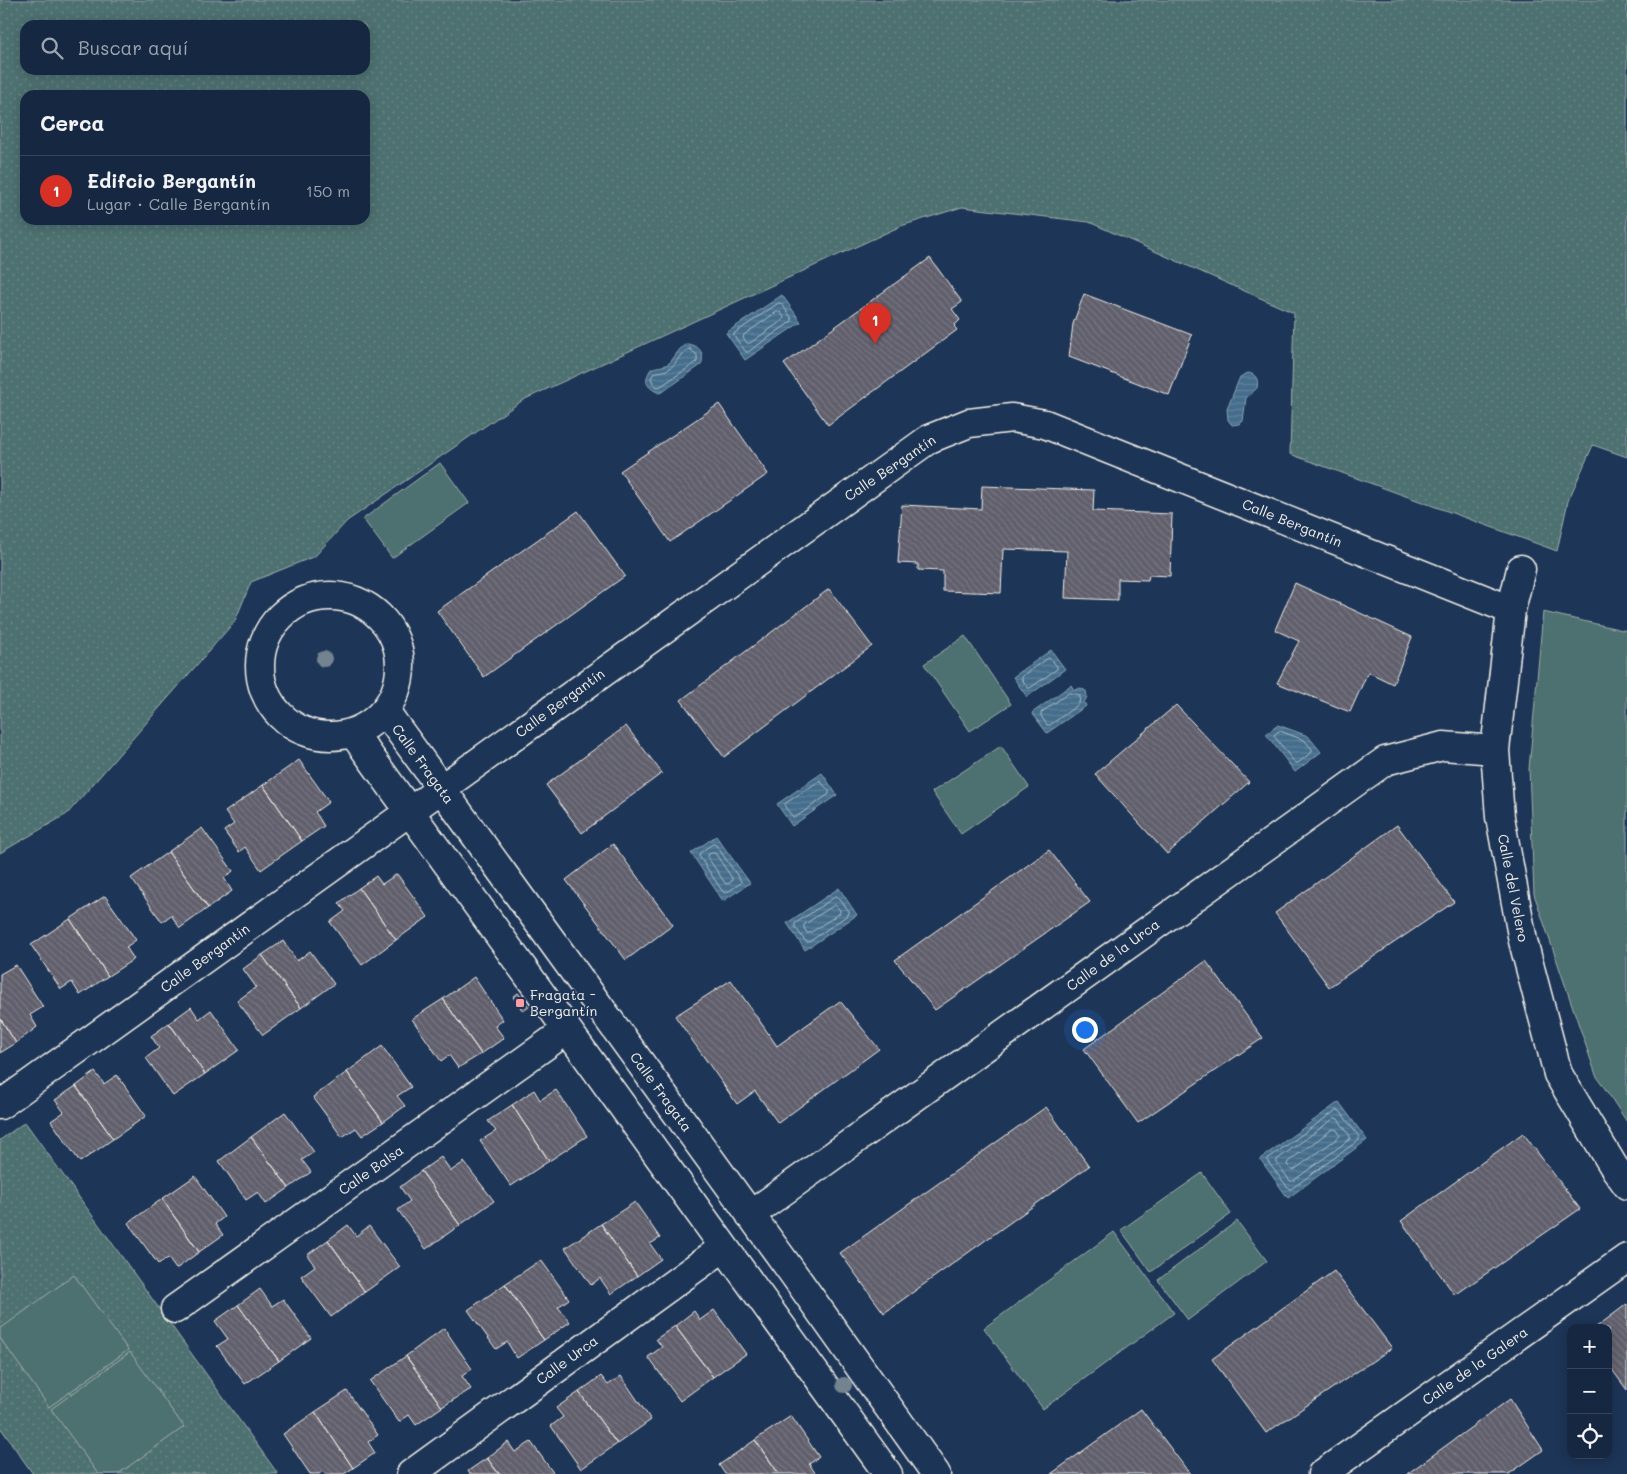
<!DOCTYPE html>
<html lang="es">
<head>
<meta charset="utf-8">
<style>
	:root { --surface:#162841; --page:#1f3048; --text:#f1f3f6; --muted:#9ea6b1; --line:#35445a; --accent:#d93025 }
	body { margin:0; font-family:Mali,sans-serif; background:var(--page); color:var(--text) }
	.controls { position:absolute; right:15px; bottom:15px; display:grid; overflow:hidden; border-radius:10px; box-shadow:0 2px 12px #0003 }
	.controls button { width:45px; height:45px; display:grid; place-items:center; padding:0; border:0; border-bottom:1px solid var(--line); background:var(--surface); color:var(--text); font:25px sans-serif }
	.you { position:absolute; left:1084px; top:1029px; width:18px; height:18px; margin:-12px; border:4px solid #fff; border-radius:50%; background:#1a73e8; box-shadow:0 0 0 8px #1a73e833 }
	.badge { display:grid; place-items:center; width:32px; height:32px; border-radius:50%; background:var(--accent); color:#fff; font-size:16px; font-weight:700 }
	.pin { position:absolute; translate:-50% -41px; filter:drop-shadow(0 1px 2px #0008) }
	.pin::after { content:''; position:absolute; top:26px; width:18px; height:15px; background:inherit; clip-path:polygon(0 0,100% 0,50% 100%) }
	.list { margin:0; padding:0; list-style:none }
	h2 { display:flex; justify-content:space-between; align-items:center; height:65px; margin:0; padding:0 20px; font-size:21px }
	h2 small { font-size:16px; font-weight:400; color:var(--muted) }
	.list li { display:grid; grid-template-columns:32px 1fr auto; gap:15px; align-items:center; box-sizing:border-box; height:70px; padding:0 20px; border-top:1px solid var(--line) }
	.list b { display:block; font-size:19px; white-space:nowrap }
	.list p { margin:0; font-size:16px; white-space:nowrap; color:var(--muted) }
	.list em { font-size:16px; font-style:normal; color:var(--muted) }
	.icon { flex:none; width:28px; height:28px; fill:none; stroke:currentColor; stroke-width:2; stroke-linecap:round; stroke-linejoin:round }
	.map { position:relative; flex:none; width:1627px; height:1474px; overflow:hidden }
	.search { position:absolute; background:var(--surface); box-shadow:0 2px 12px #0003; left:20px; top:20px; width:350px; height:55px; display:flex; align-items:center; gap:12px; box-sizing:border-box; padding:0 18px; border-radius:15px; color:var(--muted); font-size:19px }
	.panel { position:absolute; background:var(--surface); box-shadow:0 2px 12px #0003; left:20px; top:90px; width:350px; height:135px; border-radius:15px }
	.map>svg:first-child { display:block }
	.grass { fill:url(#grass-dots); stroke:#a1b0ac; fill-rule:evenodd }
	.park { fill:#4e6f6f; stroke:#a1b0ac }
	.water { fill:url(#water-rules); stroke:#8aa2b1 }
	.lines { fill:none; stroke-linecap:round; stroke-linejoin:round }
	.shore { stroke:#aebcc3; stroke-width:1 }
	.building { fill:url(#building-back-hatch); stroke:#f4f1e8 }
	.minor-casing { stroke:#f4f1e8; stroke-width:31 }
	.minor { stroke:#1d3557; stroke-width:28 }
	.tree { fill:#738490 }
	.poi-dot { fill:#ff9aa2; stroke:#1d3557; stroke-width:2 }
	.labels { text-anchor:middle; stroke-width:4; stroke-linejoin:round; paint-order:stroke }
	.street-label { font-size:14px; fill:#f4f1e8; stroke:#1d3557 }
	.poi-label { font-size:14px; fill:#f4f1e8; stroke:#1d3557; text-anchor:start }
</style>
</head>
<body>
<div class="map">
<svg width="1627" height="1474" viewBox="0 0 1627 1474">
	<defs>
		<pattern id="grass-dots" width="8" height="8" patternUnits="userSpaceOnUse" patternTransform="scale(1.25)"><rect width="8" height="8" fill="#4e6f6f"/><path d="M2 2h.1M6 6h.1" fill="none" stroke="#688484" stroke-width="1.8" stroke-linecap="round"/></pattern>
		<pattern id="water-rules" width="6" height="5" patternUnits="userSpaceOnUse" patternTransform="scale(1.25)"><rect width="6" height="5" fill="#446d8c"/><path d="M0 2.5h6" fill="none" stroke="#60829c"/></pattern>
		<pattern id="building-back-hatch" width="6" height="6" patternUnits="userSpaceOnUse" patternTransform="scale(1.25)"><rect width="6" height="6" fill="#615e6c"/><path d="M-1 5l2 2M0 0l6 6M5-1l2 2" fill="none" stroke="#787681"/></pattern>
	</defs>
	<rect width="100%" height="100%" fill="#1d3557"/>
	<filter id="ink" filterUnits="userSpaceOnUse"><feTurbulence type="fractalNoise" baseFrequency=".02" numOctaves="2"/><feDisplacementMap in="SourceGraphic" scale="10" xChannelSelector="R" yChannelSelector="G"/><feConvolveMatrix kernelMatrix="1 2 1 2 8 2 1 2 1" color-interpolation-filters="sRGB"/></filter>
	<g filter="url(#ink)">
		<path class="grass" d="M0 0H1627V457L1593 445 1568 501 1557 551 1290 454 1294 313 1089 222 962 207 901 226 523 400 347 521 315 556 251 582 235 621 67 814 0 853ZM25 25H365V70H25ZM25 95H365V220H25Z
			M25 1122 278 1474H33L0 1427V1140Z"/>
		<path class="park" d="M440 463 469 503 392 558 363 519Z
			M1543 612 1627 631V1122L1596 1075 1534 894 1529 769Z
			M965 636 1011 704 970 731 924 664Z
			M1001 746 1029 787 961 834 932 792Z
			M1202 1173 1231 1214 1151 1272 1121 1230Z
			M1237 1221 1267 1261 1188 1320 1158 1280Z
			M1114 1232 1174 1313 1043 1409 984 1328Z
			M74 1275 128 1350 49 1407 0 1338V1329Z
			M130 1352 184 1427 118 1474H98L51 1409Z"/>
		<path class="water" d="M782 295 801 322 745 360 726 333Z
			M686 344C698 344 706 353 701 365L664 391 659 393C646 387 643 381 651 369 656 366 663 367 668 364 675 358 677 350 686 344Z
			M1248 373C1256 374 1259 380 1257 388L1246 398 1243 421 1240 424 1232 425 1228 420 1227 409 1240 377Z
			M1051 650 1065 669 1027 697 1013 677Z
			M1071 685 1074 690 1080 688 1086 691 1087 697 1084 702 1086 706 1047 733 1032 713Z
			M1278 725 1308 736 1321 752 1295 772 1266 734Z
			M822 773 837 795 792 826 777 804Z
			M716 836 750 883 723 901 691 853Z
			M839 888 857 915 805 950 787 923Z
			M1339 1102 1367 1140 1288 1198 1260 1159Z"/>
		<g class="lines">
			<path class="shore" d="M779 303 782 304 792 319V321L748 352H746L734 336V334Z
				M777 312H780L784 317 783 320 750 343H747L743 338 744 335Z
				M690 349 697 355V362L661 386 658 387 654 385 651 378 654 373C659 371 665 372 670 368 678 363 679 352 690 349Z
				M1049 658 1057 666V669L1030 688H1028L1022 680V677Z
				M1069 693 1080 695 1079 704 1050 725H1047L1041 716V713Z
				M1280 731 1304 740 1312 749V752L1298 763H1295L1274 736 1275 734Z
				M820 781 829 791V794L796 817H793L785 807V804Z
				M713 844 716 845 741 881V883L726 893 723 892 699 856 700 853Z
				M712 853H715L732 878V881L728 884 725 883 708 858V855Z
				M837 896 849 911V914L809 942H806L795 927V924Z
				M835 905 840 910V913L810 933H807L804 928V925Z
				M1337 1110 1340 1111 1359 1137V1140L1291 1189H1289L1268 1162V1159Z
				M1335 1118 1338 1119 1350 1136V1139L1293 1181H1290L1277 1163V1160Z
				M1333 1129 1337 1130 1340 1135 1339 1137 1294 1170H1291L1287 1164 1288 1162Z"/>
		</g>
		<path class="building" d="M930 258 962 302 952 309 960 320 954 326 957 330 828 425 784 364Z
			M1084 294 1192 335 1169 395 1069 357 1073 324Z
			M719 404 768 474 670 542 620 471Z
			M982 486 1094 490 1093 511 1172 514 1170 576 1149 575 1148 580 1118 579V600L1065 598 1067 551 1003 549 1001 593 943 591V571L918 570V564L898 563 902 505 981 509Z
			M578 511 625 576 484 677 437 611Z
			M1295 583 1412 637 1393 684 1368 672 1350 712 1277 683 1299 641 1275 630Z
			M829 589 872 646 724 757 681 700Z
			M1176 705 1249 782 1167 854 1095 774Z
			M626 726 662 773 582 833 546 785Z
			M299 760 329 802 315 812 324 826 302 841 263 785Z
			M263 785 302 841 261 870 245 847 239 852 224 831 234 824 225 812Z
			M1397 825 1454 902 1329 987 1275 913Z
			M202 828 233 871 224 878 232 891 208 908 168 852Z
			M613 844 673 925 626 960 566 880Z
			M1049 850 1090 902 935 1010 895 960Z
			M168 852 208 908 180 928 171 915 162 922 131 878Z
			M397 874 428 917 396 940 359 888 376 876 382 884Z
			M359 888 396 940 362 965 330 922 345 911 339 903Z
			M105 896 136 940 126 947 134 959 108 976 70 919Z
			M70 919 108 976 80 995 72 982 61 989 31 945Z
			M283 941 297 961 310 951 334 984 301 1008 262 955Z
			M262 955 301 1008 263 1035 237 1001 256 987 243 969Z
			M1206 961 1263 1038 1138 1123 1084 1049Z
			M16 965 43 1007 30 1015 37 1027 16 1043 0 1018V974Z
			M474 977 503 1020 495 1026 504 1038 481 1054 443 999Z
			M731 980 777 1046 840 1001 879 1049 778 1123 755 1091 737 1104 675 1016Z
			M518 993 529 1007 523 1011 513 997Z
			M443 999 481 1054 458 1068 449 1055 441 1061 412 1019Z
			M191 1007 199 1019 211 1010 239 1050 205 1074 169 1023Z
			M0 1018 16 1043 0 1053Z
			M169 1023 205 1074 173 1096 146 1058 159 1048 151 1036Z
			M382 1046 411 1087 397 1096 405 1106 383 1122 347 1072Z
			M95 1072 104 1084 117 1075 146 1116 113 1139 76 1086Z
			M347 1072 383 1122 362 1136 356 1128 342 1137 313 1097Z
			M76 1086 113 1139 80 1162 51 1121 64 1112 55 1100Z
			M534 1090 540 1100 556 1090 587 1136 549 1161 512 1105Z
			M512 1105 549 1161 511 1186 480 1141 496 1131 488 1121Z
			M1046 1107 1089 1166 884 1313 840 1253Z
			M285 1112 314 1152 302 1160 311 1172 289 1188 251 1137Z
			M1523 1133 1580 1209 1455 1295 1401 1221Z
			M251 1137 289 1188 266 1204 258 1192 246 1200 219 1161Z
			M441 1157 451 1171 464 1162 494 1201 460 1225 421 1171Z
			M421 1171 460 1225 426 1249 398 1210 410 1201 400 1187Z
			M195 1176 224 1217 215 1224 223 1235 199 1252 162 1199Z
			M162 1199 199 1252 176 1269 168 1258 158 1264 128 1223Z
			M635 1202 660 1238 650 1244 661 1259 637 1276 601 1224Z
			M601 1224 637 1276 611 1294 600 1278 591 1285 565 1248Z
			M348 1225 356 1236 369 1226 400 1267 365 1292 328 1240Z
			M328 1240 365 1292 331 1317 301 1276 315 1266 307 1255Z
			M541 1260 569 1299 558 1307 570 1322 544 1340 505 1284Z
			M1334 1271 1392 1348 1266 1433 1212 1359Z
			M505 1284 544 1340 517 1358 507 1342 496 1349 468 1310Z
			M260 1289 272 1306 283 1299 311 1338 279 1361 238 1305Z
			M1627 1304V1390L1608 1364V1328H1595Z
			M238 1305 279 1361 245 1384 217 1346 228 1339 215 1321Z
			M714 1310 746 1354 713 1377 675 1326 694 1311 700 1320Z
			M675 1326 713 1377 680 1401 648 1357 662 1347 656 1339Z
			M444 1328 472 1369 462 1376 471 1389 442 1407 406 1356Z
			M406 1356 442 1407 416 1425 409 1415 399 1422 370 1381Z
			M601 1376 608 1385 621 1376 651 1420 617 1444 579 1392Z
			M347 1391 378 1435 368 1442 375 1453 353 1468 315 1412Z
			M579 1392 617 1444 581 1469 551 1426 563 1417 556 1408Z
			M1510 1399 1543 1450 1509 1474H1407Z
			M1141 1409 1190 1474H1051Z
			M315 1412 353 1468 344 1474H325L323 1471 319 1474H310L283 1434Z
			M791 1416 819 1457 809 1464 816 1474H779L755 1440Z
			M755 1440 779 1474H725L719 1465Z
			M508 1442 515 1452 531 1442 554 1474H499L487 1458Z
			M487 1458 499 1474H470L468 1471Z"/>
		<g class="lines">
			<g class="minor-casing">
				<path id="minor" d="M1521 569 1511 610 1495 750 1500 817 1523 941 1558 1074 1614 1167 1627 1185
					M260 666a70 70 0 1 1 140 0a70 70 0 1 1-140 0Z
					M385 711 787 1265 936 1474
					M353 733 888 1474
					M0 1105 929 439 969 423 1012 418 1045 424 1511 610
					M750 1215 1385 761 1443 746 1495 750
					M175 1309 567 1030
					M411 1474 724 1247
					M1322 1474 1627 1258"/>
			</g>
			<use href="#minor" class="minor"/>
		</g>
		<g class="tree">
			<circle cx="324" cy="659" r="8"/>
			<circle cx="844" cy="1385" r="8"/>
		</g>
	</g>
	<rect class="poi-dot" x="515" y="998" width="10" height="10" rx="2.5"/>
	<g class="labels">
		<g class="street-label">
			<text transform="translate(890 468) rotate(-34)" y="5">Calle Bergantín</text>
			<text transform="translate(1292 523) rotate(22)" y="5">Calle Bergantín</text>
			<text transform="translate(560 703) rotate(-36)" y="5">Calle Bergantín</text>
			<text transform="translate(423 764) rotate(54)" y="5">Calle Fragata</text>
			<text transform="translate(1513 888) rotate(79)" y="5">Calle del Velero</text>
			<text transform="translate(1113 955) rotate(-36)" y="5">Calle de la Urca</text>
			<text transform="translate(205 958) rotate(-36)" y="5">Calle Bergantín</text>
			<text transform="translate(661 1092) rotate(54)" y="5">Calle Fragata</text>
			<text transform="translate(371 1170) rotate(-35)" y="5">Calle Balsa</text>
			<text transform="translate(567 1360) rotate(-36)" y="5">Calle Urca</text>
			<text transform="translate(1475 1366) rotate(-35)" y="5">Calle de la Galera</text>
		</g>
		<g class="poi-label">
			<text x="530" y="1000">Fragata -<tspan x="530" dy="16">Bergantín</tspan></text>
		</g>
	</g>
</svg>
<div class="controls">
<button>+</button>
<button>−</button>
<button><svg class="icon" aria-label="locate" viewBox="0 0 24 24"><circle cx="12" cy="12" r="6"/><path d="M12 2v4M12 18v4M2 12h4M18 12h4"/></svg></button>
</div>
<div class="you"></div>
<div class="pin badge" style="left:875px;top:344px">1</div>
<div class="search"><svg class="icon" aria-label="search" viewBox="0 0 24 24"><circle cx="10" cy="10" r="6"/><path d="M15 15l6 6"/></svg>Buscar aquí</div>
<section class="panel">
<h2>Cerca<small></small></h2>
<ul class="list">
<li><span class="badge">1</span><div><b>Edifcio Bergantín</b><p>Lugar · Calle Bergantín</p></div><em>150 m</em></li>
</ul>
</section>
</div>
</body>
</html>
